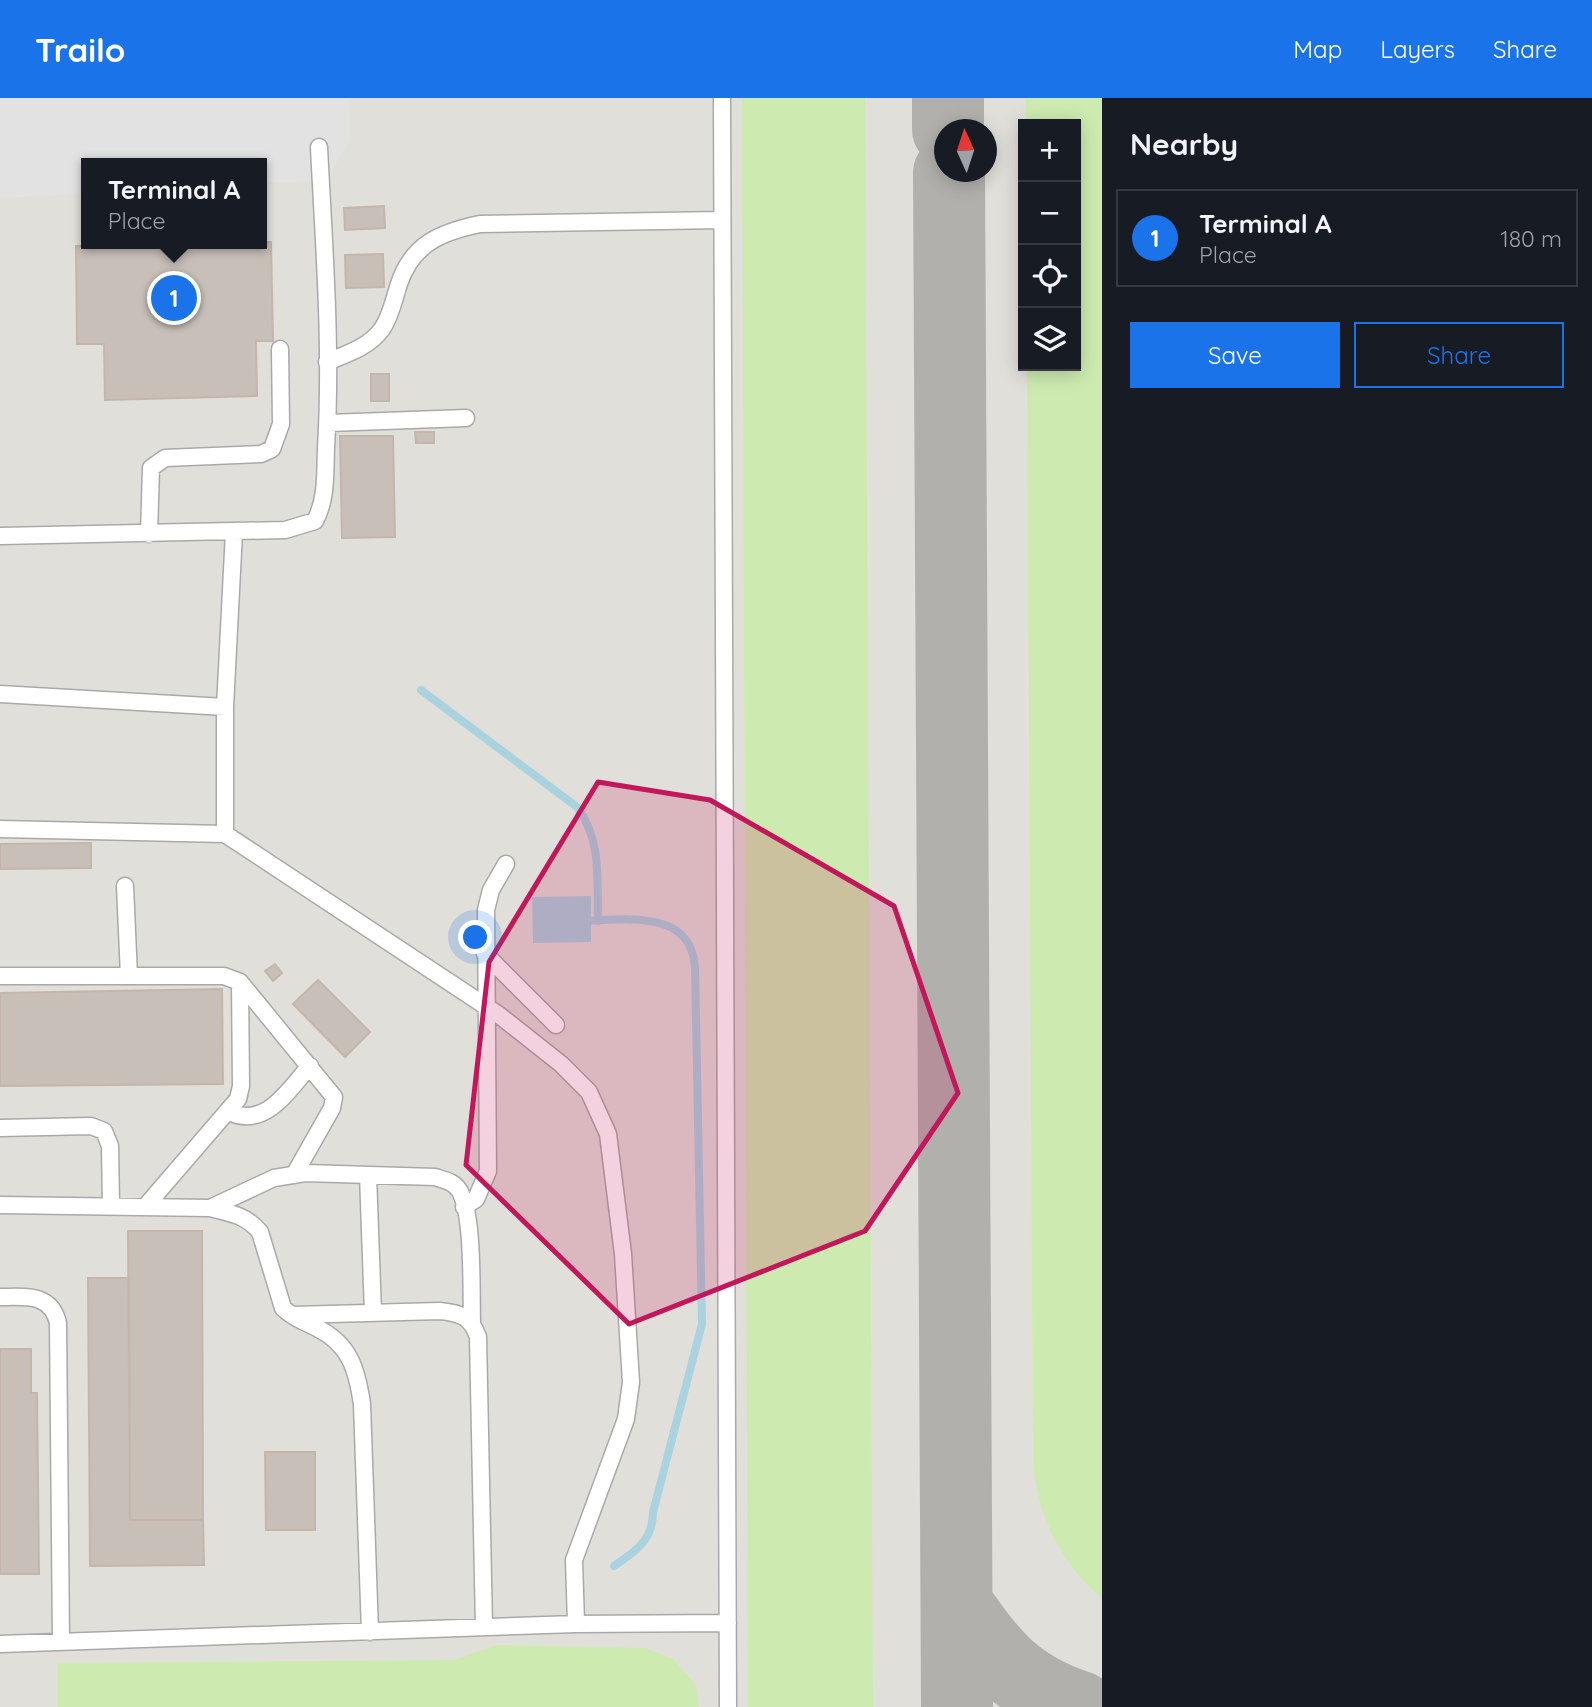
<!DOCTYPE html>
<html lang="en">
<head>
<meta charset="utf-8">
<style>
	:root { --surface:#171b24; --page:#242831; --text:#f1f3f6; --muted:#9ea1a6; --line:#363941; --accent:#1a73e8 }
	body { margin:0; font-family:Quicksand,sans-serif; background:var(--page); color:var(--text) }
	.controls { position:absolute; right:21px; top:21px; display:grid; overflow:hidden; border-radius:0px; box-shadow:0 4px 18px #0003 }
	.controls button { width:63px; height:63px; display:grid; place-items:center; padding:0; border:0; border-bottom:2px solid var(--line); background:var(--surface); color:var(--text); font:35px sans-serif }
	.compass { position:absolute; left:934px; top:21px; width:63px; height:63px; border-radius:50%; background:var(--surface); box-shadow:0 4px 18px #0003; rotate:357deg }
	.you { position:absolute; left:476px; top:840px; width:24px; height:24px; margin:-18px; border:5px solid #fff; border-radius:50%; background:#1a73e8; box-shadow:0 0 0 10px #1a73e833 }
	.badge { display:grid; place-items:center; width:46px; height:46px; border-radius:50%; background:var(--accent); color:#fff; font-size:23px; font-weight:700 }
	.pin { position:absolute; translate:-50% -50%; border:4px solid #fff; box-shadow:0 2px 7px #0006 }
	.popup { position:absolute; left:81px; top:60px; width:186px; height:91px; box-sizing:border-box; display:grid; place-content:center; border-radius:0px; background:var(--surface); filter:drop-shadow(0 2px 5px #0005); font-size:23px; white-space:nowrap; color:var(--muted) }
	.popup b { font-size:26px; color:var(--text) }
	.popup::after { content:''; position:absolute; left:50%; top:100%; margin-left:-14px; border:14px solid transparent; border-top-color:var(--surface) }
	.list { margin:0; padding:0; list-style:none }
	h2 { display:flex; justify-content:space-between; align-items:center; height:91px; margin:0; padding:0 28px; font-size:30px }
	h2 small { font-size:23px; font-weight:400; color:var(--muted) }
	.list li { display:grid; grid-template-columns:46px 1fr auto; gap:21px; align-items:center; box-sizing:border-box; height:98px; margin:0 14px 14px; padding:0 14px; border:2px solid var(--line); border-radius:0px }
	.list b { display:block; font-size:26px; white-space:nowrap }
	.list p { margin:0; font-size:23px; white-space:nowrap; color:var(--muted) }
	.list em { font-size:23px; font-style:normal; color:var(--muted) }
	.actions { display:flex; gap:14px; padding:21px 28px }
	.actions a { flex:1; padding:16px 0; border:2px solid var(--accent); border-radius:0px; text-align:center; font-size:24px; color:var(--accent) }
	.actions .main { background:var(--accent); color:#fff }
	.icon { flex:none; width:38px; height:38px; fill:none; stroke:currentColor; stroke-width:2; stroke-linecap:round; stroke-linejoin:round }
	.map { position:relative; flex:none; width:1102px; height:1609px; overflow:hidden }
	header { display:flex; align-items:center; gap:42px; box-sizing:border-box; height:98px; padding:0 35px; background:var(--accent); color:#fff }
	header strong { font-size:33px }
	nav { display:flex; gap:38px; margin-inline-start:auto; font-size:24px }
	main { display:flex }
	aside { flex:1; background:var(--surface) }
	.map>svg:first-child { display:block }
	.airport { fill:#e1dfda; fill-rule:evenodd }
	.grass { fill:#cdebb0 }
	.parking { fill:#e2e2e2 }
	.water { fill:#aad3df }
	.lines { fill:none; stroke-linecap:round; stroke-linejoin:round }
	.stream { stroke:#aad3df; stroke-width:8 }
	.taxiway { stroke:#b1b0ac; stroke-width:72 }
	.building { fill:#c7bfb8; stroke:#c4b6ab; stroke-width:2 }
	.lane-casing { stroke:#a9a9a9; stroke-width:19 }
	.lane { stroke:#fff; stroke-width:16 }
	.marked { fill:#c2185b; fill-opacity:0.2; stroke:#c2185b; stroke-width:5; stroke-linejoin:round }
</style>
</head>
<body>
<header>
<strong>Trailo</strong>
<nav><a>Map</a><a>Layers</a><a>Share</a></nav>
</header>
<main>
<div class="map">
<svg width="1102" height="1609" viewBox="0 0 1102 1609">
	<rect width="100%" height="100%" fill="#f2efe9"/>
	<path class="airport" d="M0 0H1102V1609H0ZM1023 26H1076V268H1023ZM944 32H986V74H944ZM86 65H262V146H86Z"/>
	<path class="grass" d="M742 0H865L873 1609H748Z
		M1026 0H1102V1500C1060 1465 1038 1418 1033 1364L1027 268H1076V26H1026Z
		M497 1547 645 1550 673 1561 696 1587 699 1609H57V1565L454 1562Z"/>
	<path class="parking" d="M0 0H349L350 42 325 83 262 85V65H86V96L0 100Z"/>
	<path class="water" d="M591 798V844L533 845 532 799Z"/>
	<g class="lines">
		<path class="stream" d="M421 592 577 709C602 742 597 783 598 823
			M582 823C624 822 691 810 695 869L702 1226 653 1414C653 1442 636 1453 614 1468"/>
		<path class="taxiway" d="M948 0V32
			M949 74 957 1609
			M957 1506C992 1558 1018 1589 1080 1609"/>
	</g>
	<path class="building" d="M384 108 385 130 345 132 344 110Z
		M271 144 273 243H256L257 298 105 302 104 246H77L76 148Z
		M383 156 384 189 346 190 345 157Z
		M371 276H389V303H371Z
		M415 334H434V345H416Z
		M340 338H393L395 439 342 440Z
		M91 745V770L0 771V746Z
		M275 866 282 875 273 883 265 873Z
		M318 882 370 934 345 959 293 906Z
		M222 891 223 986 0 988V895Z
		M128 1133H202L203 1422H130Z
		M88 1180H129L130 1422H203L204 1467 90 1468Z
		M0 1251H31V1295H37L39 1476H0Z
		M265 1354H315V1432H266Z"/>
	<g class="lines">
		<g class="lane-casing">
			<path id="lane" d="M722 0 728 1609
				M327 264C347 256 369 249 382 231 391 218 394 201 399 186 412 146 441 134 480 126L722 122
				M328 325 466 320
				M149 436 151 370 165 360 261 356 272 351 281 326 280 251
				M0 438 285 432 315 423C327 401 325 374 326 350 332 249 324 149 319 49
				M0 596 225 609
				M0 731 225 736 499 917 561 966 589 994 608 1036 623 1156 631 1284 626 1321 574 1462 576 1526
				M225 736V609L234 434
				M125 788 129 878
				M485 856 556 927
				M0 878H224L240 884 334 999 332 1010 294 1077
				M229 1014C266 1031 288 992 310 968
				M0 1030 91 1028 104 1033 110 1048 111 1108
				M368 1077 373 1215
				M0 1107 210 1110C230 1115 246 1117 260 1134L283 1210C293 1220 305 1224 317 1230 350 1246 357 1272 362 1306L370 1534
				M145 1109 238 1001 241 988 240 884
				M464 1109 476 1101 488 1073 486 812 491 792 506 766
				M210 1110 274 1080 305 1075 435 1079C444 1082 453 1083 459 1092 474 1115 471 1194 472 1224
				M0 1199C26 1199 51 1195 58 1225L61 1544
				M293 1217 440 1213C461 1215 471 1219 478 1239L484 1529
				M0 1546 576 1526 728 1525"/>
		</g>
		<use href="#lane" class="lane"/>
	</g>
	<path class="marked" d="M598 684 710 702 894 808 958 995 865 1133 629 1226 466 1067 489 864Z"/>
</svg>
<div class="controls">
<button>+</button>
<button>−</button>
<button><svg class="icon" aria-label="locate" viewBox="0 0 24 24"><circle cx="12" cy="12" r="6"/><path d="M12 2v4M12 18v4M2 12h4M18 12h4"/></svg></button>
<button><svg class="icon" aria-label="layers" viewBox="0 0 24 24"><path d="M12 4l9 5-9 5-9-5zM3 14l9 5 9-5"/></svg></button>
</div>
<svg class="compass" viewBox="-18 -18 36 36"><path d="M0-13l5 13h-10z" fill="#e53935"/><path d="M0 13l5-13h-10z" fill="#9ea1a6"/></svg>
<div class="you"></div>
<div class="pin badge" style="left:174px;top:200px">1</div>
<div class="popup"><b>Terminal A</b>Place</div>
</div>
<aside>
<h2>Nearby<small></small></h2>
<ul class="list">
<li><span class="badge">1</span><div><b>Terminal A</b><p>Place</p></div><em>180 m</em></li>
</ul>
<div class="actions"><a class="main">Save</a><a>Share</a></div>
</aside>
</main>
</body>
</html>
